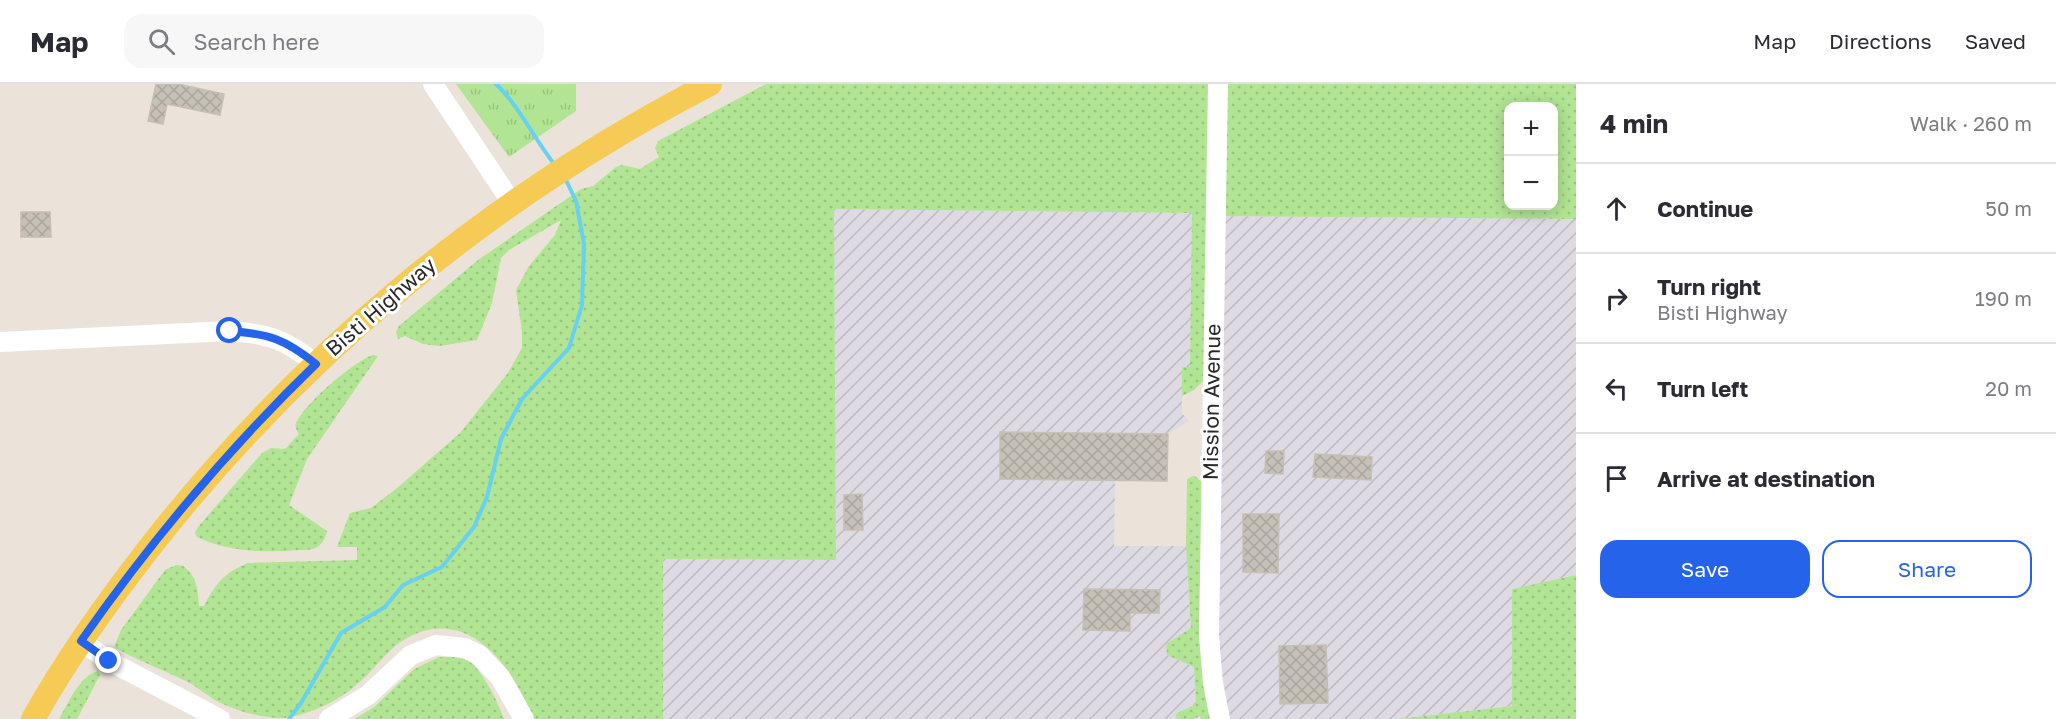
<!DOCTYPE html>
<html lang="en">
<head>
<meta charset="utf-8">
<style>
	:root { --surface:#fff; --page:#f7f7f7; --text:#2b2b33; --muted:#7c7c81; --line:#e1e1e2; --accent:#2563eb }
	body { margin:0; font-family:"Golos Text",sans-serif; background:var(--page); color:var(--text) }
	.controls { position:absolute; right:18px; top:18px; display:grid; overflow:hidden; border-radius:12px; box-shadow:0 3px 15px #0003 }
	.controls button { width:54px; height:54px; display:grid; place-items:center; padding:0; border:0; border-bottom:2px solid var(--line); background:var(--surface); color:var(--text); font:30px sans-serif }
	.stop { position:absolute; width:18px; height:18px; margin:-14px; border:4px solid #2563eb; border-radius:50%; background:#fff }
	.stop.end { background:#2563eb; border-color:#fff; box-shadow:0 2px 6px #0008 }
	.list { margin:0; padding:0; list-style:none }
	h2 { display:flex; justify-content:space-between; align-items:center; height:78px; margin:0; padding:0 24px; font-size:26px }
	h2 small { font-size:20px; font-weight:400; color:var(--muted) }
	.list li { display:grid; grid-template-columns:39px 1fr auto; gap:18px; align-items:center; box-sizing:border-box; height:90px; padding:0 24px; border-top:2px solid var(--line) }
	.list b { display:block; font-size:22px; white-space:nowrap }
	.list p { margin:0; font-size:20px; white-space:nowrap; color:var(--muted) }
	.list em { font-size:20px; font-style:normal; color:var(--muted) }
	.actions { display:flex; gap:12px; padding:18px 24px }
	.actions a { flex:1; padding:14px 0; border:2px solid var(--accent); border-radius:18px; text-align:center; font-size:21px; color:var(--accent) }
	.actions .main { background:var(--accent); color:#fff }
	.icon { flex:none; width:33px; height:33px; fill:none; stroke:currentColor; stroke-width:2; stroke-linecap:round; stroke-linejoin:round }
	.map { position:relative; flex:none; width:1576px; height:635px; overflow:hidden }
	header { display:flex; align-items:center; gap:36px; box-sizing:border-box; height:84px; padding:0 30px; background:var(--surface); border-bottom:2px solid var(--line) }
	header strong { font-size:28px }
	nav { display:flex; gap:33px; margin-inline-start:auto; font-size:21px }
	.search { width:420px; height:54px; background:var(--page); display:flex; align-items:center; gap:15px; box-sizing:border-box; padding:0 21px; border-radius:18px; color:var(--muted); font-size:22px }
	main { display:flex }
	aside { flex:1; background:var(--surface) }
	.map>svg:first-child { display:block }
	.industrial { fill:url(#industrial-furrows) }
	.grass { fill:url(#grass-dots); fill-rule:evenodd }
	.park { fill:url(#park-tufts) }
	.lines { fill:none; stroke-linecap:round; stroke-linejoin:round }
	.stream { stroke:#67d1f2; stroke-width:4 }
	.building { fill:url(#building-cross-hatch); stroke:#c7bfb3; stroke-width:1.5 }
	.minor { stroke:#fff; stroke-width:20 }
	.major { stroke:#f5cb55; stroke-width:24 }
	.route { stroke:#2563eb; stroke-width:8 }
	.labels { text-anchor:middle; stroke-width:6; stroke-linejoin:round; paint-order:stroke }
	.street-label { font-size:21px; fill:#282828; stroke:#fff }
</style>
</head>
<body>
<header>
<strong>Map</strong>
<div class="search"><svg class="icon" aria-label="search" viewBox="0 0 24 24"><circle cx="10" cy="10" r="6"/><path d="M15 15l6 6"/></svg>Search here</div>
<nav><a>Map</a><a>Directions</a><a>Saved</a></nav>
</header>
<main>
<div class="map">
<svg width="1576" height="635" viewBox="0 0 1576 635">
	<defs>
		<pattern id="industrial-furrows" width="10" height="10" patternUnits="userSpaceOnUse" patternTransform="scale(1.5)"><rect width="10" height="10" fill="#dddae3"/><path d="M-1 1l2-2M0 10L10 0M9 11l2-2" fill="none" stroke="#bebbc3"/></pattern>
		<pattern id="grass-dots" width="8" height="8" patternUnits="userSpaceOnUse" patternTransform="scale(1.5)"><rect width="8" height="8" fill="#b1e493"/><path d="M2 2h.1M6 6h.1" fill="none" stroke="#98c47f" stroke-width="1.8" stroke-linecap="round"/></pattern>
		<pattern id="park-tufts" width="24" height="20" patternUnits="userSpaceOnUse" patternTransform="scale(1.5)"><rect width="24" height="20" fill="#b1e493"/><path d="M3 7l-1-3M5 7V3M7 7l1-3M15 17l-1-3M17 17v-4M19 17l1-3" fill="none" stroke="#98c47f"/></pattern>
		<pattern id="building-cross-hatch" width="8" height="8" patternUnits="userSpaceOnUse" patternTransform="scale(1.5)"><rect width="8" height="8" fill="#c6c1b8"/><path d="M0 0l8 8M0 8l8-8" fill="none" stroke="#aaa69e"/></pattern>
	</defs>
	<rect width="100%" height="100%" fill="#ebe3d9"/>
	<path class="industrial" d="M834 125 1193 129 1190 283 1182 284V329L1189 337 1168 350 1167 397H1115L1114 462H1186L1191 545 1167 571 1194 583 1196 620 1175 630 1177 635H663V475L836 476Z
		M1224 132 1576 135V491L1512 506V622L1398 635H1228L1218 581Z"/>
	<path class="grass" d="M766 0H1211L1205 295 1194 306 1182 312V283H1190L1192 129 834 125 836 476 663 475V635H533C514 584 469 520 407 554 390 563 378 581 364 594 343 615 313 630 284 634 262 635 234 626 215 616 205 610 197 603 188 598 164 586 138 577 114 563L121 546 165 486 176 481 183 482C197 492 198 506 199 522H204C216 499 224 489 248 479L357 476V463H337L350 429 371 424 396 405 460 349 508 289 522 264V248L516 206 529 182 555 151 561 136 509 166 501 174 492 219 477 256 439 262 423 260 405 252 398 255 396 248 399 242 478 176 581 105 593 102 616 83 622 81 640 85 659 73 655 64 658 57Z
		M1227 0H1576V135L1224 132ZM1508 22H1554V122H1508Z
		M373 271 378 272 307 375 289 421 327 447C325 455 322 462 313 465 309 466 303 466 299 466 266 469 228 468 197 453L195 449 198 443 262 369 271 364 285 365 299 350C296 345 294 341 297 337 307 318 354 277 373 271Z
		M1193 392H1195L1204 400 1213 635H1201L1200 632 1194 635H1177L1175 630 1196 620 1194 583 1167 571 1166 560 1191 544 1186 462 1187 395Z
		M1576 491V635H1398L1512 622V505Z
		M439 573C448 573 458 572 467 576 481 583 499 620 504 635H355L374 623 414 585Z
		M98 587 100 591 77 635H59C68 620 79 592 98 587Z"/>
	<path class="park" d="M456 0H576V27L509 73Z"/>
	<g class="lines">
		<path class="stream" d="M496 0C520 23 534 55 555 81
			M289 635 301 619 341 549 385 523 403 501 442 483 474 443 487 413 501 355 522 315 569 264 582 221 584 160 576 117 565 94"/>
	</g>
	<path class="building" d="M156 0H178L224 10 220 31 167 20 163 40 148 37Z
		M21 128H50L51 153H21Z
		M1000 348 1168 350 1167 397 1000 395Z
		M1266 367H1284L1283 390 1265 389Z
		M1315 370 1372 373 1371 396 1313 393Z
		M862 410 863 446H844V411Z
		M1243 430H1279L1278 489 1243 488Z
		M1084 505 1160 506 1159 529H1130V547L1083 546Z
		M1326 561 1328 619 1280 620 1279 562Z"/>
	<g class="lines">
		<path class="minor" d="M433 0 512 119
			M1218 0 1209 552 1213 599 1220 635
			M0 258 230 247C269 250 285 255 316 280
			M81 557 109 577 220 635
			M329 635 368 611 411 571 436 561 465 564 479 571 500 593 524 635"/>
		<path class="major" d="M33 635C66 576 105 521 147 467 298 272 491 113 710 0"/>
	</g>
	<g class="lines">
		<path class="route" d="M109 577 81 557C151 457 228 365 316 280 285 255 269 250 230 247"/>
	</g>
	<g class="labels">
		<g class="street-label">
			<text transform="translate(381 223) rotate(-41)" y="7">Bisti Highway</text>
			<text transform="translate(1212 318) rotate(-89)" y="7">Mission Avenue</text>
		</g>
	</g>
</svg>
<div class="controls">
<button>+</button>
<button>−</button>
</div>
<div class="stop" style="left:230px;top:247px"></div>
<div class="stop end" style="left:109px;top:577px"></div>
</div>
<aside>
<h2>4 min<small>Walk · 260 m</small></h2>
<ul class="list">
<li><svg class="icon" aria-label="ahead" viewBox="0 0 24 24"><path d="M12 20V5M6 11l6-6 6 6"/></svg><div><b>Continue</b></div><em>50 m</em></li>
<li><svg class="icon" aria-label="right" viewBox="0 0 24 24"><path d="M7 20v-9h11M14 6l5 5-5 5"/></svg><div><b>Turn right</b><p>Bisti Highway</p></div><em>190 m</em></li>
<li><svg class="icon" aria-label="left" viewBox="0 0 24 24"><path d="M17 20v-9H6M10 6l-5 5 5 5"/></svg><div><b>Turn left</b></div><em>20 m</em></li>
<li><svg class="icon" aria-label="arrive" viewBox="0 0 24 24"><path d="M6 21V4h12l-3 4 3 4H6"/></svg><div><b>Arrive at destination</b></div></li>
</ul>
<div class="actions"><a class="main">Save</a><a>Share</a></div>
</aside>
</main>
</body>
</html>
